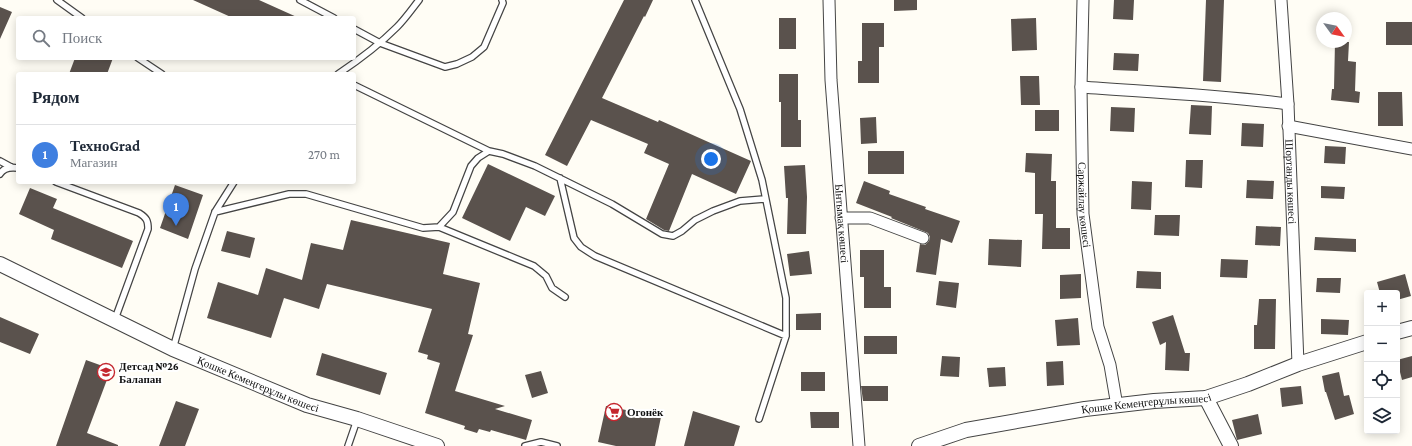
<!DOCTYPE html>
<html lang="ru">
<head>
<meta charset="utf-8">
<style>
	:root { --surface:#fff; --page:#f2f2f3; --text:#1f2937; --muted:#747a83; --line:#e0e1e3; --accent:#d93025 }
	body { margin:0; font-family:"Crimson Pro",serif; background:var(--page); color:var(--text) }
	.controls { position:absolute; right:12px; bottom:12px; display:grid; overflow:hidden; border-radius:4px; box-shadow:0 2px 10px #0003 }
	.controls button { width:36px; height:36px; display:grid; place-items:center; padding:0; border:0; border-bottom:1px solid var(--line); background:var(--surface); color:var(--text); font:20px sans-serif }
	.compass { position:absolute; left:1316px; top:12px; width:36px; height:36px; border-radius:50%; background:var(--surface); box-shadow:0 2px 10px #0003; rotate:123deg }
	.you { position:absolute; left:711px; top:159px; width:14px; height:14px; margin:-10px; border:3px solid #fff; border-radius:50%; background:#1a73e8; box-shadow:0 0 0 6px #1a73e833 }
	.badge { display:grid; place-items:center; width:26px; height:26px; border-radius:50%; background:var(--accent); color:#fff; font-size:13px; font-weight:700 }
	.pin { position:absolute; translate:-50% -33px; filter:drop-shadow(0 1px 2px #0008) }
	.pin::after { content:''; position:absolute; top:21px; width:14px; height:12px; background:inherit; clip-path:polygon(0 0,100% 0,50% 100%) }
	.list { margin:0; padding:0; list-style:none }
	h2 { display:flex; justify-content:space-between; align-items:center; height:52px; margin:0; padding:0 16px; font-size:17px }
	h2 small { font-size:13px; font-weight:400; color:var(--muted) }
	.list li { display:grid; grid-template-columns:26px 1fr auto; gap:12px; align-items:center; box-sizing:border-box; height:60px; padding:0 16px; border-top:1px solid var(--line) }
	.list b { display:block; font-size:15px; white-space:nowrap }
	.list p { margin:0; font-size:13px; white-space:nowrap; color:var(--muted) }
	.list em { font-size:13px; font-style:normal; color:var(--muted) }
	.icon { flex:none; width:22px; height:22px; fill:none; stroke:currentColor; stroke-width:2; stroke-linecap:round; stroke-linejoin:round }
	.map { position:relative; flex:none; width:1412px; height:446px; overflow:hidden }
	.search { position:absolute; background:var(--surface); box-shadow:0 2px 10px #0003; left:16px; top:16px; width:340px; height:44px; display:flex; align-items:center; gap:10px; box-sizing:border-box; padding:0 14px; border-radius:4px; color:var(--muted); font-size:15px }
	.panel { position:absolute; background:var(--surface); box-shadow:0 2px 10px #0003; left:16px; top:72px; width:340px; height:112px; border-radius:4px }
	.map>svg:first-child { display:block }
	.building { fill:#5a524d }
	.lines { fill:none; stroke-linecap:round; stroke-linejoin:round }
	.service-casing { stroke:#444; stroke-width:8 }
	.minor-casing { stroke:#444; stroke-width:13 }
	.tertiary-casing { stroke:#444; stroke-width:16 }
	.service { stroke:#fff; stroke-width:5.5 }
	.minor { stroke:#fff; stroke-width:11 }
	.tertiary { stroke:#fff; stroke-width:14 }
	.labels { text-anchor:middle; stroke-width:4; stroke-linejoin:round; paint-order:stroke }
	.street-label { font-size:11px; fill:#111; stroke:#fff }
	.poi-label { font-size:11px; font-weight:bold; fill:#111; stroke:#fff; text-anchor:start }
</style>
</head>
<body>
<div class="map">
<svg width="1412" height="446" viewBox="0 0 1412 446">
	<rect width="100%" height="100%" fill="#fffdf5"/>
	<path class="building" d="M193 0H259L299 18H233Z
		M624 0H653L645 17 644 16 602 98 658 122 659 120 751 161 736 194 692 174 669 231 664 230 646 219 669 164 644 153 648 144 591 120 567 166 545 155Z
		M894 0H917V10L894 11Z
		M1114 0H1134L1133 20 1113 19Z
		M1206 0H1224L1221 82 1203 81Z
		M0 7 12 12 0 39Z
		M779 18H796V49H779Z
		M1036 18 1037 50 1012 51 1011 19Z
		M1386 22H1412V45H1386Z
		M862 23H884V47H879V83H858V61H862Z
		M1335 42H1349L1348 61 1356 62 1355 91 1360 92 1359 103 1331 100 1332 89H1334Z
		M1114 53 1139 54 1138 71 1113 70Z
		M75 58H113L107 74H69Z
		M779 74H798V120H801V147H781V102H779Z
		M1020 76H1039L1040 105H1021Z
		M1378 92H1402L1403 126H1378Z
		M1191 105 1212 106 1211 135 1189 134Z
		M1111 107 1135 108 1134 132 1110 131Z
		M1035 110H1059V131H1035Z
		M876 117 877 143 861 144 860 118Z
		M1242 123 1264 124 1263 147 1241 146Z
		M1325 146 1346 147 1345 164 1324 163Z
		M868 151H904V174H868Z
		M1026 153 1052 154 1051 181H1056V228H1070V249H1042L1043 214H1035V173L1025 172Z
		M1186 160H1203L1202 188 1185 187Z
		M488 164 555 196 545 216 526 207 510 241 462 218Z
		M805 165 807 197 806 234H787L788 198H786L784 166Z
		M1247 180 1274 181 1273 199 1246 198Z
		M864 181 890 191 889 194 926 207 925 209 960 221 952 243 941 239 936 275 916 272 920 244 925 245 929 241 930 237 928 233 891 218 892 217 856 203Z
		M1132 181 1152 182 1151 210 1131 209Z
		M175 185 203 195 188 239 160 228Z
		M1321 186 1345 187 1344 199 1321 198Z
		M30 188 57 199 53 208 133 241 122 268 51 239 54 230 19 214Z
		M1155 215H1180L1179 236 1154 235Z
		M351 220 450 243 443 274 480 283 468 334 473 335 455 391 505 406 495 409 532 420 526 440 491 430 490 432 479 429 477 433 464 429 465 426 425 413 440 363 427 359 428 355 418 352 432 309 327 284 319 309 284 298 271 338 207 318 218 282 258 295 266 268 302 280 311 243 343 250Z
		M1256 226 1281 227 1280 246 1255 245Z
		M227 231 255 238 250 258 221 251Z
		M1315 237 1356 239V252L1314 250Z
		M989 239 1022 240 1021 267 988 265Z
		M860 250H884V287H891V308H864V277H860Z
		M809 251 812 274 790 276 787 254Z
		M1221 259 1248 260 1247 278 1220 277Z
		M1137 271 1161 272V289L1136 288Z
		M1081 274V298L1060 299V275Z
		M1405 274 1411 296 1397 300V293H1380L1377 282Z
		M1317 278H1341L1340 293 1316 292Z
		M939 281 959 283 956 308 936 305Z
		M1259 299H1276L1275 349H1254V325H1257Z
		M821 313V330H796V314Z
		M1173 315 1185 353H1190L1189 371 1165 370 1166 342 1160 345 1152 322Z
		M0 317 39 334 30 354 0 342Z
		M1078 318 1080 345 1057 346 1055 320Z
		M1321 319 1349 320 1348 335 1321 334Z
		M864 336H897V354H864Z
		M322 353 387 373 380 395 316 375Z
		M942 356 960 357 959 377 940 376Z
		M1412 356V377L1402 380 1397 360Z
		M86 360 111 369 87 433 118 445V446H56Z
		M1063 361 1064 385 1047 386 1046 362Z
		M1005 367 1006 386 989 387 987 368Z
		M541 371 548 393 532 398 525 375Z
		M801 372H825V391H801Z
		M1339 372 1344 396 1349 395 1354 414 1335 420 1326 392H1325L1322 376Z
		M861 386H888V401H863Z
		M1301 386 1303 404 1282 407 1280 388Z
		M176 401 199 409 185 446H159Z
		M606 406 661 417 655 446H616L598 442Z
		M693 411 740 426 734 446H684Z
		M810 412H839V428H811Z
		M1258 414 1262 434 1237 440 1232 420Z"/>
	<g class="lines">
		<g class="service-casing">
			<path id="service" d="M57 0 82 18
				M300 0 334 18
				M695 0 740 109 762 180 786 298V336L759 419
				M354 29 380 43 445 67 457 64 472 57 484 47 503 3 502 0
				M138 58 162 74
				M338 74C359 60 379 45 397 27 405 19 412 9 419 0
				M354 85 489 151
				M0 161 11 167
				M0 174C4 167 11 167 18 168
				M560 178 574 238 581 247 595 256 786 336
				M56 182 139 213C147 218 148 221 148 229L115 319
				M215 212 289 194H306L423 228 439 227 453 212 471 166 478 158 489 151 503 154 535 166 612 204 662 234 673 236 682 231 695 220 713 211 740 201 765 199
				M439 227 534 266 546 276 552 288 565 297
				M173 349 195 269 215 212 234 182
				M348 446 357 420
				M525 446 541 442 557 446"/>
		</g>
		<g class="minor-casing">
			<g id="minor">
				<path id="s1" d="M829 0 831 80 859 446"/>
				<path id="s2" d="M1083 0 1081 87 1083 214 1098 327 1110 365 1117 406"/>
				<path id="s3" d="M1281 0 1288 104 1298 364"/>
				<path d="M1081 87C1150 92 1219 95 1288 104"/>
				<path d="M1288 126 1412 149"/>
				<path d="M841 218H870L923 238"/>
			</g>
		</g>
		<g class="tertiary-casing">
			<g id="tertiary">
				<path id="s4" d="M0 264 173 349 307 405 357 419 437 446"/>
				<path d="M1397 332 1412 328"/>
				<path d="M1206 398 1231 446"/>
				<path id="s5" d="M919 446 966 430 1085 409 1154 401 1206 398 1248 384 1298 364 1367 342"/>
			</g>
		</g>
		<use href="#service" class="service"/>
		<use href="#minor" class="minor"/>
		<use href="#tertiary" class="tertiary"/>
	</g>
	<defs>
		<g id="school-ring" transform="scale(0.9)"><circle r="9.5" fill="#fff" stroke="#c4262e" stroke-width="1.5"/><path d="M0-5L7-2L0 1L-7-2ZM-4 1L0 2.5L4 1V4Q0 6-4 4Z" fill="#c4262e"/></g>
		<g id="supermarket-ring" transform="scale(0.9)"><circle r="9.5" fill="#fff" stroke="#c4262e" stroke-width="1.5"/><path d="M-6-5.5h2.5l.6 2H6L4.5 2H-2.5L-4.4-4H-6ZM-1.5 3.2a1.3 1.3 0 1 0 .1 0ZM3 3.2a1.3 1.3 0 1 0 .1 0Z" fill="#c4262e"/></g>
	</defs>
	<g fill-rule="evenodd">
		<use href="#school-ring" x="106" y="372"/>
		<use href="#supermarket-ring" x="614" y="412"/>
	</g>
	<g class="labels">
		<g class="street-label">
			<text dy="4" stroke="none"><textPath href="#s3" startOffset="182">Шортанды көшесі</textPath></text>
			<text dy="4" stroke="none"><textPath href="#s2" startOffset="205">Саржайлау көшесі</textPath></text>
			<text dy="4" stroke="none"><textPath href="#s1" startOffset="224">Ынтымақ көшесі</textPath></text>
			<text dy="4" stroke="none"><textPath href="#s4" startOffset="285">Қошке Кемеңгерұлы көшесі</textPath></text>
			<text dy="4" stroke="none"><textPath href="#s5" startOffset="232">Қошке Кемеңгерұлы көшесі</textPath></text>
		</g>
		<g class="poi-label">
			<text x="119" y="370">Детсад №26<tspan x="119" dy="13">Балапан</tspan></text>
			<text x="627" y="416">Огонёк</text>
		</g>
	</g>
</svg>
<div class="controls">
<button>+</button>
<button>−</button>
<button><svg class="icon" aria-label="locate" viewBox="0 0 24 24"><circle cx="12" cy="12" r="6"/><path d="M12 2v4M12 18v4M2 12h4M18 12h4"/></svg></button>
<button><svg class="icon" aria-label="layers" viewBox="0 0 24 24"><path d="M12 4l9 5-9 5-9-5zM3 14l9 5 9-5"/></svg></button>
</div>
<svg class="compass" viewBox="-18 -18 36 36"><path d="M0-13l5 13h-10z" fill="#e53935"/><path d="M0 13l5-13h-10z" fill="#747a83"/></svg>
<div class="you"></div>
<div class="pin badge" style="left:176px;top:226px;background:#3f7fe0">1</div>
<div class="search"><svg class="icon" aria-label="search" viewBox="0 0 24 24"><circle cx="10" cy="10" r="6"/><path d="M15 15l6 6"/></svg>Поиск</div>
<section class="panel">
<h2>Рядом<small></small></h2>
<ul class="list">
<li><span class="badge" style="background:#3f7fe0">1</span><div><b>ТехноGrad</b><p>Магазин</p></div><em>270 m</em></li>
</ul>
</section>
</div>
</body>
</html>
